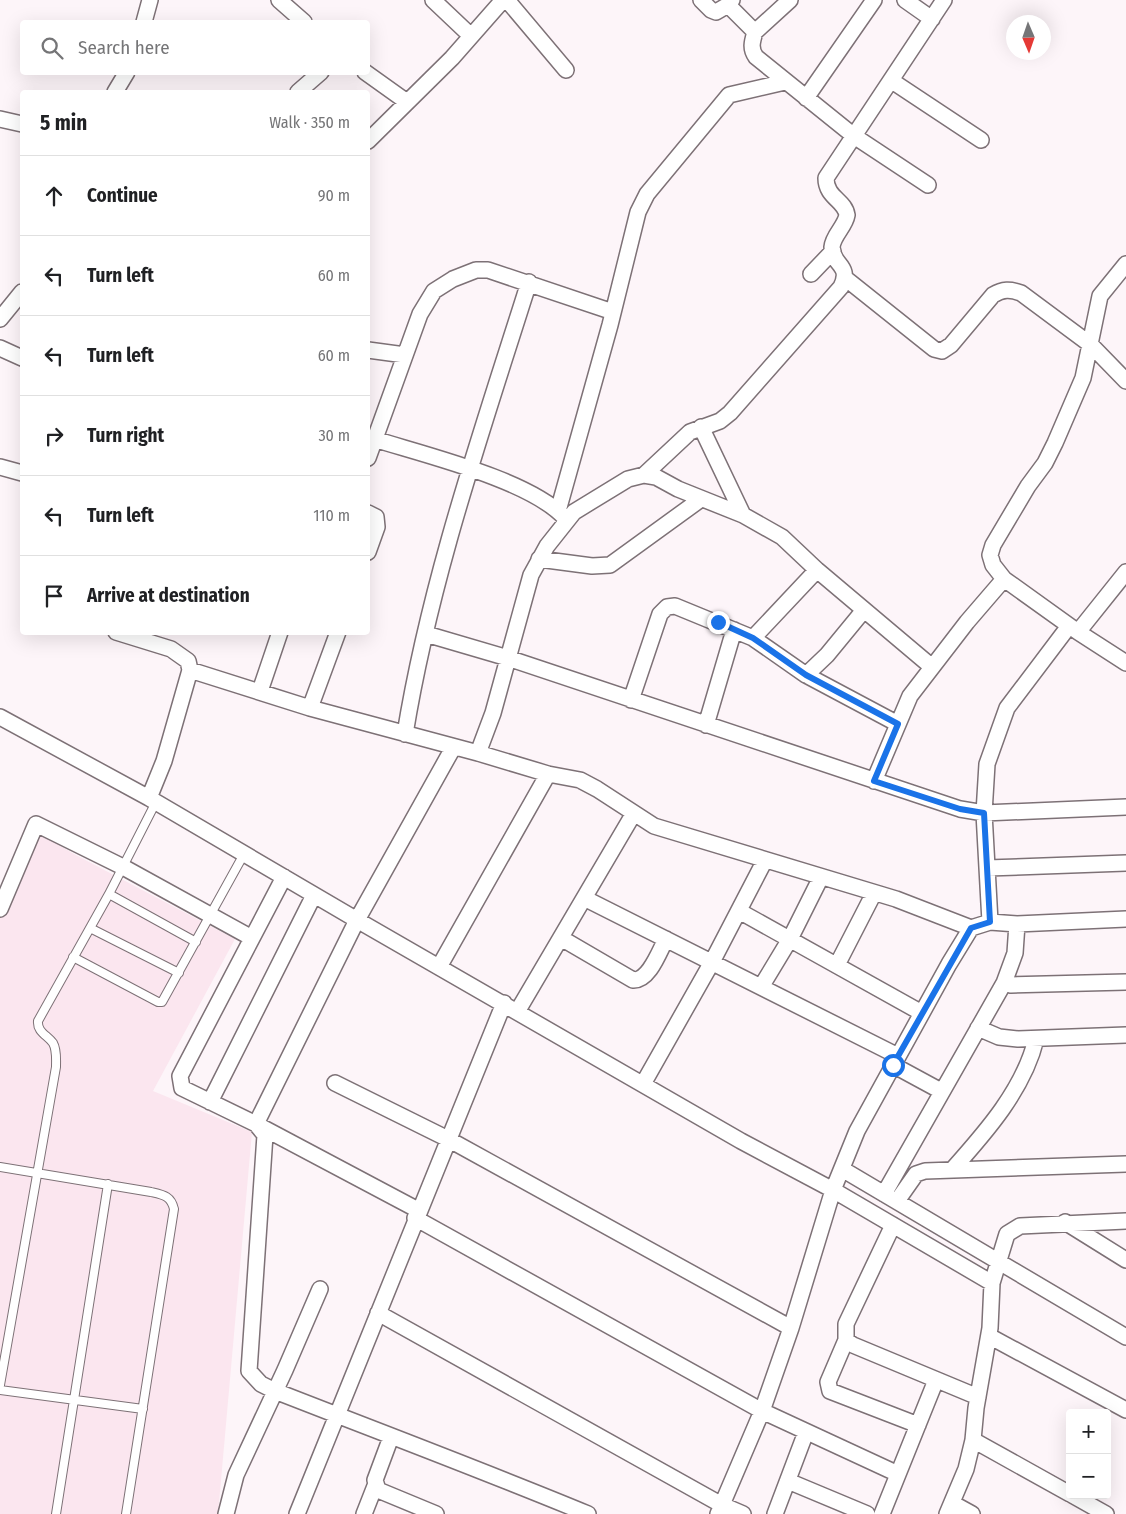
<!DOCTYPE html>
<html lang="en">
<head>
<meta charset="utf-8">
<style>
	:root { --surface:#fff; --page:#f2f2f2; --text:#202124; --muted:#757577; --line:#e0e0e0 }
	body { margin:0; font-family:"Fira Sans Condensed",sans-serif; background:var(--page); color:var(--text) }
	.controls { position:absolute; right:15px; bottom:15px; display:grid; overflow:hidden; border-radius:5px; box-shadow:0 5px 20px #0002 }
	.controls button { width:45px; height:45px; display:grid; place-items:center; padding:0; border:0; border-bottom:1px solid var(--line); background:var(--surface); color:var(--text); font:25px sans-serif }
	.compass { position:absolute; left:1006px; top:15px; width:45px; height:45px; border-radius:50%; background:var(--surface); box-shadow:0 5px 20px #0002; rotate:178deg }
	.stop { position:absolute; width:15px; height:15px; margin:-11px; border:4px solid #1a73e8; border-radius:50%; background:#fff }
	.stop.end { background:#1a73e8; border-color:#fff; box-shadow:0 1px 5px #0008 }
	.list { margin:0; padding:0; list-style:none }
	h2 { display:flex; justify-content:space-between; align-items:center; height:65px; margin:0; padding:0 20px; font-size:21px }
	h2 small { font-size:16px; font-weight:400; color:var(--muted) }
	.list li { display:grid; grid-template-columns:32px 1fr auto; gap:15px; align-items:center; box-sizing:border-box; height:80px; padding:0 20px; border-top:1px solid var(--line) }
	.list b { display:block; font-size:19px; white-space:nowrap }
	.list em { font-size:16px; font-style:normal; color:var(--muted) }
	.icon { flex:none; width:28px; height:28px; fill:none; stroke:currentColor; stroke-width:2; stroke-linecap:round; stroke-linejoin:round }
	.map { position:relative; flex:none; width:1126px; height:1514px; overflow:hidden }
	.search { position:absolute; background:var(--surface); box-shadow:0 5px 20px #0002; left:20px; top:20px; width:350px; height:55px; display:flex; align-items:center; gap:12px; box-sizing:border-box; padding:0 18px; border-radius:5px; color:var(--muted); font-size:19px }
	.panel { position:absolute; background:var(--surface); box-shadow:0 5px 20px #0002; left:20px; top:90px; width:350px; height:545px; border-radius:5px }
	.map>svg:first-child { display:block }
	.built { fill:#fbe6ef }
	.lines { fill:none; stroke-linecap:round; stroke-linejoin:round }
	.service-casing { stroke:#7d7176; stroke-width:10 }
	.minor-casing { stroke:#7d7176; stroke-width:18 }
	.service { stroke:#fff; stroke-width:8 }
	.minor { stroke:#fff; stroke-width:15 }
	.route { stroke:#1a73e8; stroke-width:6 }
</style>
</head>
<body>
<div class="map">
<svg width="1126" height="1514" viewBox="0 0 1126 1514">
	<rect width="100%" height="100%" fill="#fdf5f9"/>
	<path class="built" d="M37 832 74 854 235 939 153 1091 252 1132 218 1514H0V917Z"/>
	<g class="lines">
		<g class="service-casing">
			<path id="service" d="M109 894 196 942
				M90 928 179 973
				M73 957 158 1002H162L244 854
				M0 1167 151 1192C164 1195 171 1196 174 1209L126 1514
				M0 1385 56 1067C56 1059 57 1050 53 1043 47 1035 37 1032 38 1021L109 894 156 802
				M0 1390 143 1409
				M56 1514 108 1184"/>
		</g>
		<g class="minor-casing">
			<path id="minor" d="M279 0 304 22
				M433 0 471 36
				M507 0 566 70
				M701 0 711 10 716 12 728 5
				M732 0 728 5 755 32C752 42 750 49 756 57L854 136 928 185
				M905 0 932 19
				M144 22 150 0
				M755 32 790 0
				M365 72 407 102
				M892 81 981 140
				M115 92 127 72
				M298 92 321 72
				M806 98 874 0
				M0 119 22 124
				M368 141 452 58 503 0
				M1126 264 1100 296 1083 378 1055 443 1045 463 1028 486 993 545 990 555 993 565 1004 579 1078 632 1126 663
				M811 274 833 251
				M845 278 934 349 942 351 951 345 993 295C1003 289 1010 289 1021 293L1091 345 1126 381
				M0 319 22 292
				M0 348 22 358
				M368 350 405 355
				M701 427 743 515
				M374 439C425 455 530 480 565 518
				M368 458 420 314 434 291 453 279 476 270H488L613 312
				M0 467 22 473
				M644 475 690 432 720 421 730 413 841 287C852 264 832 266 832 247 833 235 845 227 847 215 845 200 826 198 826 178L944 0
				M558 511 610 325 638 212 647 194 729 95 785 82
				M368 513 376 517 377 527 368 552
				M539 559 592 566 610 565 701 499
				M116 632 171 649 188 661 190 670 164 761 149 798
				M1078 632 1126 572
				M426 634 508 658 960 809 984 813 1126 807
				M753 638 817 570
				M190 670 310 708 478 753 493 713 531 575 547 546 574 512 628 479 644 475 656 477 678 489 743 515 782 537 817 570 932 667
				M806 675 827 655 864 610
				M260 691 280 632
				M631 700 660 614 667 607 675 606 753 638 806 675 898 724
				M310 708 338 632
				M0 717 149 798 357 920 741 1141 833 1190 992 1283
				M706 725 734 630
				M405 734C430 580 482 431 529 282
				M453 748 357 920 256 1124 265 1135 249 1371 261 1384 275 1391C380 1432 484 1471 588 1514
				M478 753 548 774 580 780 597 789 654 826 896 899 971 928
				M874 781 910 696 967 622 1004 579
				M987 868 1126 863
				M284 877 180 1076 182 1088 256 1124 418 1210
				M584 898 898 1056
				M0 909 36 824 123 867 252 938
				M739 911 922 1013
				M990 922 984 813 987 764 1007 708 1069 626
				M561 938 633 980C649 981 659 952 666 939
				M837 965 874 893
				M439 967 548 774
				M1004 983 1011 985 1126 982
				M761 987 790 939 821 877
				M517 1012 634 813
				M978 1028 999 1037 1018 1039 1126 1035
				M893 1065 941 1091
				M335 1083 448 1139 791 1328
				M643 1084 712 962 765 860
				M210 1102 314 895
				M842 1169 1126 1337
				M952 1170C986 1132 1024 1089 1036 1039
				M884 1194 1004 983 1015 953 1017 924
				M897 1201 916 1174 925 1171 1126 1164
				M415 1218 762 1411 898 1474
				M1065 1222 1126 1260
				M893 1225 846 1324V1340L853 1345 978 1397
				M378 1313 722 1505 743 1514
				M989 1336 1126 1410
				M846 1340 828 1382 830 1391 918 1425
				M391 1437 375 1480 378 1490 436 1514
				M973 1440 1070 1494
				M788 1481 867 1514
				M1072 1495 1106 1514
				M952 1503 972 1514
				M226 1514 236 1475 285 1370 320 1289
				M297 1514 504 1003
				M364 1514 375 1486
				M718 1514 762 1411 791 1328 833 1190 857 1131 949 964 971 928 990 922 1017 924 1126 919
				M775 1514 806 1432
				M882 1514 936 1380
				M947 1514 966 1469 973 1440 976 1408 990 1328 992 1283 1007 1234 1020 1226 1126 1221"/>
		</g>
		<use href="#service" class="service"/>
		<use href="#minor" class="minor"/>
	</g>
	<g class="lines">
		<path class="route" d="M718 622 753 638 806 675 898 724 874 781 960 809 984 813 990 922 971 928 893 1065"/>
	</g>
</svg>
<div class="controls">
<button>+</button>
<button>−</button>
</div>
<svg class="compass" viewBox="-18 -18 36 36"><path d="M0-13l5 13h-10z" fill="#e53935"/><path d="M0 13l5-13h-10z" fill="#757577"/></svg>
<div class="stop" style="left:893px;top:1065px"></div>
<div class="stop end" style="left:718px;top:622px"></div>
<div class="search"><svg class="icon" aria-label="search" viewBox="0 0 24 24"><circle cx="10" cy="10" r="6"/><path d="M15 15l6 6"/></svg>Search here</div>
<section class="panel">
<h2>5 min<small>Walk · 350 m</small></h2>
<ul class="list">
<li><svg class="icon" aria-label="ahead" viewBox="0 0 24 24"><path d="M12 20V5M6 11l6-6 6 6"/></svg><div><b>Continue</b></div><em>90 m</em></li>
<li><svg class="icon" aria-label="left" viewBox="0 0 24 24"><path d="M17 20v-9H6M10 6l-5 5 5 5"/></svg><div><b>Turn left</b></div><em>60 m</em></li>
<li><svg class="icon" aria-label="left" viewBox="0 0 24 24"><path d="M17 20v-9H6M10 6l-5 5 5 5"/></svg><div><b>Turn left</b></div><em>60 m</em></li>
<li><svg class="icon" aria-label="right" viewBox="0 0 24 24"><path d="M7 20v-9h11M14 6l5 5-5 5"/></svg><div><b>Turn right</b></div><em>30 m</em></li>
<li><svg class="icon" aria-label="left" viewBox="0 0 24 24"><path d="M17 20v-9H6M10 6l-5 5 5 5"/></svg><div><b>Turn left</b></div><em>110 m</em></li>
<li><svg class="icon" aria-label="arrive" viewBox="0 0 24 24"><path d="M6 21V4h12l-3 4 3 4H6"/></svg><div><b>Arrive at destination</b></div></li>
</ul>
</section>
</div>
</body>
</html>
